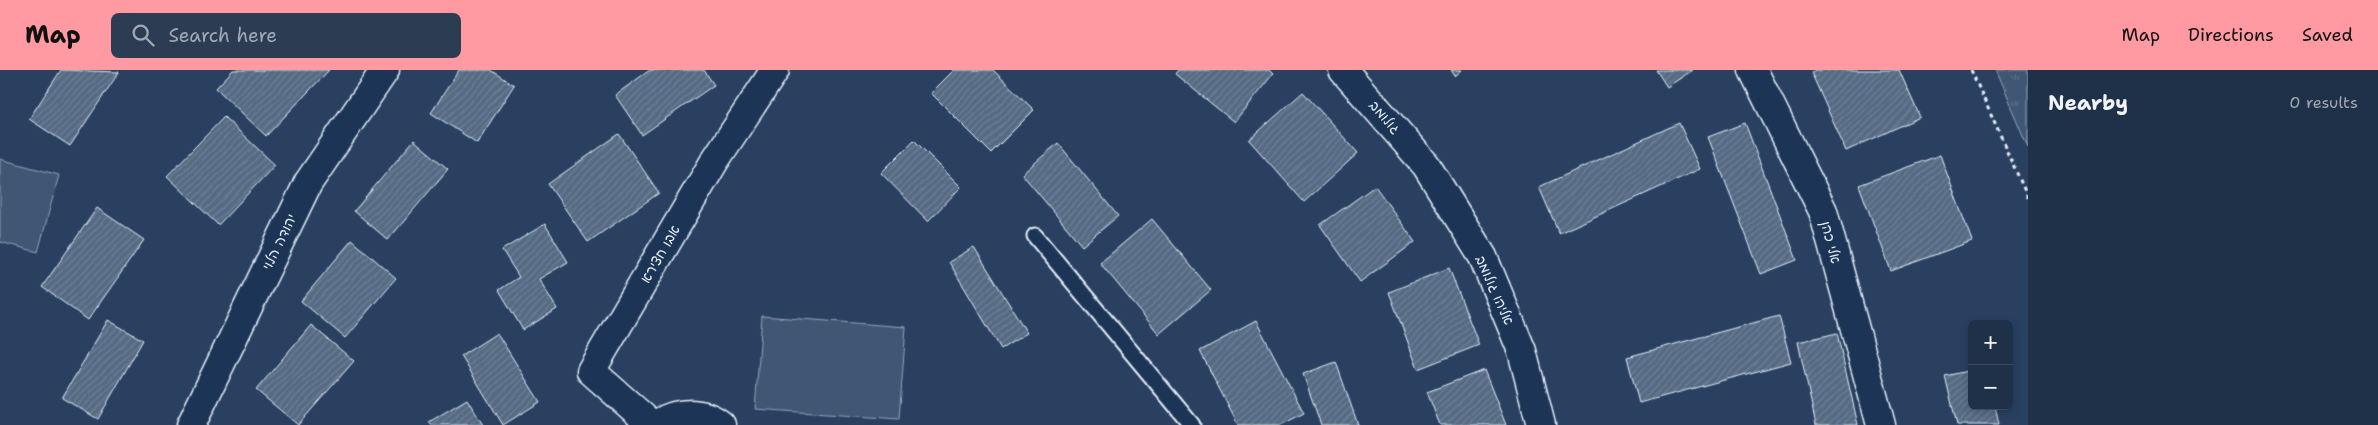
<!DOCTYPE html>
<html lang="en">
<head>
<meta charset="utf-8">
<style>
	:root { --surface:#1f3049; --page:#2c3c53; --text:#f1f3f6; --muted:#a1a9b4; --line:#3c4b61; --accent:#ff9aa2 }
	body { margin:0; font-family:"Shantell Sans","Playpen Sans Hebrew",sans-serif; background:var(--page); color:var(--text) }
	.controls { position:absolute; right:15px; bottom:15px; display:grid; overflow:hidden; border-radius:8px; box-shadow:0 2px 8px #0003 }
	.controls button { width:45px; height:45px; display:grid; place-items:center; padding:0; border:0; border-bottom:1px solid var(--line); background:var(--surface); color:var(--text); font:25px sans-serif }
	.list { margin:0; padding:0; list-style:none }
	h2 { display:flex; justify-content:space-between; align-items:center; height:65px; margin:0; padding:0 20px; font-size:21px }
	h2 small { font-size:16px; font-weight:400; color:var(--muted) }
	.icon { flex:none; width:28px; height:28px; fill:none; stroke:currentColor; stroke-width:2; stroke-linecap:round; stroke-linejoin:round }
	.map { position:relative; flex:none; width:2028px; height:355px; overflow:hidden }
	header { display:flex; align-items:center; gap:30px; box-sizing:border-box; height:70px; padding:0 25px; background:var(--accent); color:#111 }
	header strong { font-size:24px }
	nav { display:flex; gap:28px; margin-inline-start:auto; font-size:18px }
	.search { width:350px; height:45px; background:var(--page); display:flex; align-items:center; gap:12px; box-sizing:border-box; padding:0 18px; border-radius:8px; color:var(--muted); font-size:19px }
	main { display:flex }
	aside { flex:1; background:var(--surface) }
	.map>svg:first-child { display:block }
	.grass { fill:url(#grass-tufts); stroke:#94a4b6 }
	.pitch { fill:#415774; stroke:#94a4b6 }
	.building { fill:url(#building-hatch); stroke:#e8f1f8 }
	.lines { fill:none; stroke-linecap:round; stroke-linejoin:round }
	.lane-casing { stroke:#e8f1f8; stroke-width:19 }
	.street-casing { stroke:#e8f1f8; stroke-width:31 }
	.secondary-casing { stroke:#e8f1f8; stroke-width:31 }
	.path { stroke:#e8f1f8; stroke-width:3; stroke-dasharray:4 4; stroke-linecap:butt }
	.lane { stroke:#1d3557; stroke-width:15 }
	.street { stroke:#1d3557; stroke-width:28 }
	.secondary { stroke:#1d3557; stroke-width:28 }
	.labels { text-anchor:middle; stroke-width:4.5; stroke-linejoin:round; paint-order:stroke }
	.street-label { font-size:14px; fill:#e8f1f8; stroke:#1d3557 }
</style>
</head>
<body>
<header>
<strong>Map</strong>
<div class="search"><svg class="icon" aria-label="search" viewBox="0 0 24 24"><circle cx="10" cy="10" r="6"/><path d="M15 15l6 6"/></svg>Search here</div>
<nav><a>Map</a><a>Directions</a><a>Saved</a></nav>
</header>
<main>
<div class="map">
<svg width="2028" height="355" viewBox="0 0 2028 355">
	<defs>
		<pattern id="grass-tufts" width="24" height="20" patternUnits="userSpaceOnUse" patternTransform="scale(1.25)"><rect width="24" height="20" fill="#415774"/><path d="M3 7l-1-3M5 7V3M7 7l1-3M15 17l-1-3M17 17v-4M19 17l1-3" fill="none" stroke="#5c7089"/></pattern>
		<pattern id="building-hatch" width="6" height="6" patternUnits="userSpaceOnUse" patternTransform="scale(1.25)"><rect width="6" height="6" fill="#556a83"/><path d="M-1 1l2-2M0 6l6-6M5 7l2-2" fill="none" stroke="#6d8095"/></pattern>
	</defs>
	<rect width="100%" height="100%" fill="#294061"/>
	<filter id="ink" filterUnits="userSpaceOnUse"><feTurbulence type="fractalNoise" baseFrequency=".02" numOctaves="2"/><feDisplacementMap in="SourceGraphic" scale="10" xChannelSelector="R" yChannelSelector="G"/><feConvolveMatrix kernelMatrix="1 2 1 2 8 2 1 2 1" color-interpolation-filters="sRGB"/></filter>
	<g filter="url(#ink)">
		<path class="grass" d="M1995 0H2028V77Z"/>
		<path class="pitch" d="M0 89 59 105 38 182 0 172Z
			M762 246 906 257 899 349 755 339Z"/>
		<path class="building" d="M61 0 119 2 70 76 29 49Z
			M233 0H329L266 66 216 18Z
			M459 0H491L514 15 477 73 431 43Z
			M650 0H704L714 15 642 65 615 25Z
			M954 0H993L1034 40 991 83 931 23Z
			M1178 0H1269L1273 4 1234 52 1175 4Z
			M1451 0H1462L1455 6Z
			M1656 0H1693L1667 17Z
			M1816 0H1899L1920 47 1846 81 1811 2Z
			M1303 22 1358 83 1304 132 1249 70Z
			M224 47 275 95 218 155 167 106Z
			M1679 53 1700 99 1559 163 1539 117Z
			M1745 53 1797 190 1761 204 1708 67Z
			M619 64 659 123 588 172 548 114Z
			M414 70 448 99 388 170 354 141Z
			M914 70 961 117 928 151 881 103Z
			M1058 73 1118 146 1082 176 1022 104Z
			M1940 85 1972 171 1891 201 1859 115Z
			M1375 116 1415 172 1360 212 1320 155Z
			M97 138 144 170 88 250 42 217Z
			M1152 149 1211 220 1159 264 1100 193Z
			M545 154 568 192 539 209 557 239 523 260 499 220 519 207 502 180Z
			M352 170 396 208 345 268 301 231Z
			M974 177 1027 263 1001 279 949 192Z
			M1449 198 1479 275 1418 299 1389 222Z
			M1779 246 1791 292 1639 333 1627 287Z
			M108 250 143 270 98 349 62 328Z
			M1256 251 1304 343 1281 355H1238L1200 281Z
			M311 255 354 291 298 355 256 320Z
			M497 263 540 332 503 355 461 286Z
			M1837 263 1858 355H1816L1798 272Z
			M1336 292 1358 355H1321L1303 304Z
			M1484 300 1506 355H1440L1427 322Z
			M1972 300V336H1995L1999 355H1957L1945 306Z
			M467 329 483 355H431L429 352Z"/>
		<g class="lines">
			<g class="lane-casing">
				<path id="lane" d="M1035 166 1192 355"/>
			</g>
			<g class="street-casing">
				<path id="street" d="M1753 0 1823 141 1881 355
					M191 355 308 113 385 0
					M652 355 591 301 714 92 775 0
					M656 355C674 341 703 340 721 355"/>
			</g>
			<g class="secondary-casing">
				<path id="secondary" d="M1343 0 1426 95 1483 187 1522 281 1541 355"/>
			</g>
			<path class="path" d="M1971 0 2028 128"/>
			<use href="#lane" class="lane"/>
			<use href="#street" class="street"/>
			<use href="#secondary" class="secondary"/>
		</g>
	</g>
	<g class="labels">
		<g class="street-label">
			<text transform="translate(1385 47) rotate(49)" y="5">גולומב</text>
			<text transform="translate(279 172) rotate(-64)" y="5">יהודה הלוי</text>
			<text transform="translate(1831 172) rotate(75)" y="5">אלי כהן</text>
			<text transform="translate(660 184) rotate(-60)" y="5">אבו חצירא</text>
			<text transform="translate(1495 220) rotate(66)" y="5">אליהו גולומב</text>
		</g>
	</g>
</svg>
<div class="controls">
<button>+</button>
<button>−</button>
</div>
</div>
<aside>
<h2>Nearby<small>0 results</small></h2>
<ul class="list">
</ul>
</aside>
</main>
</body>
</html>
